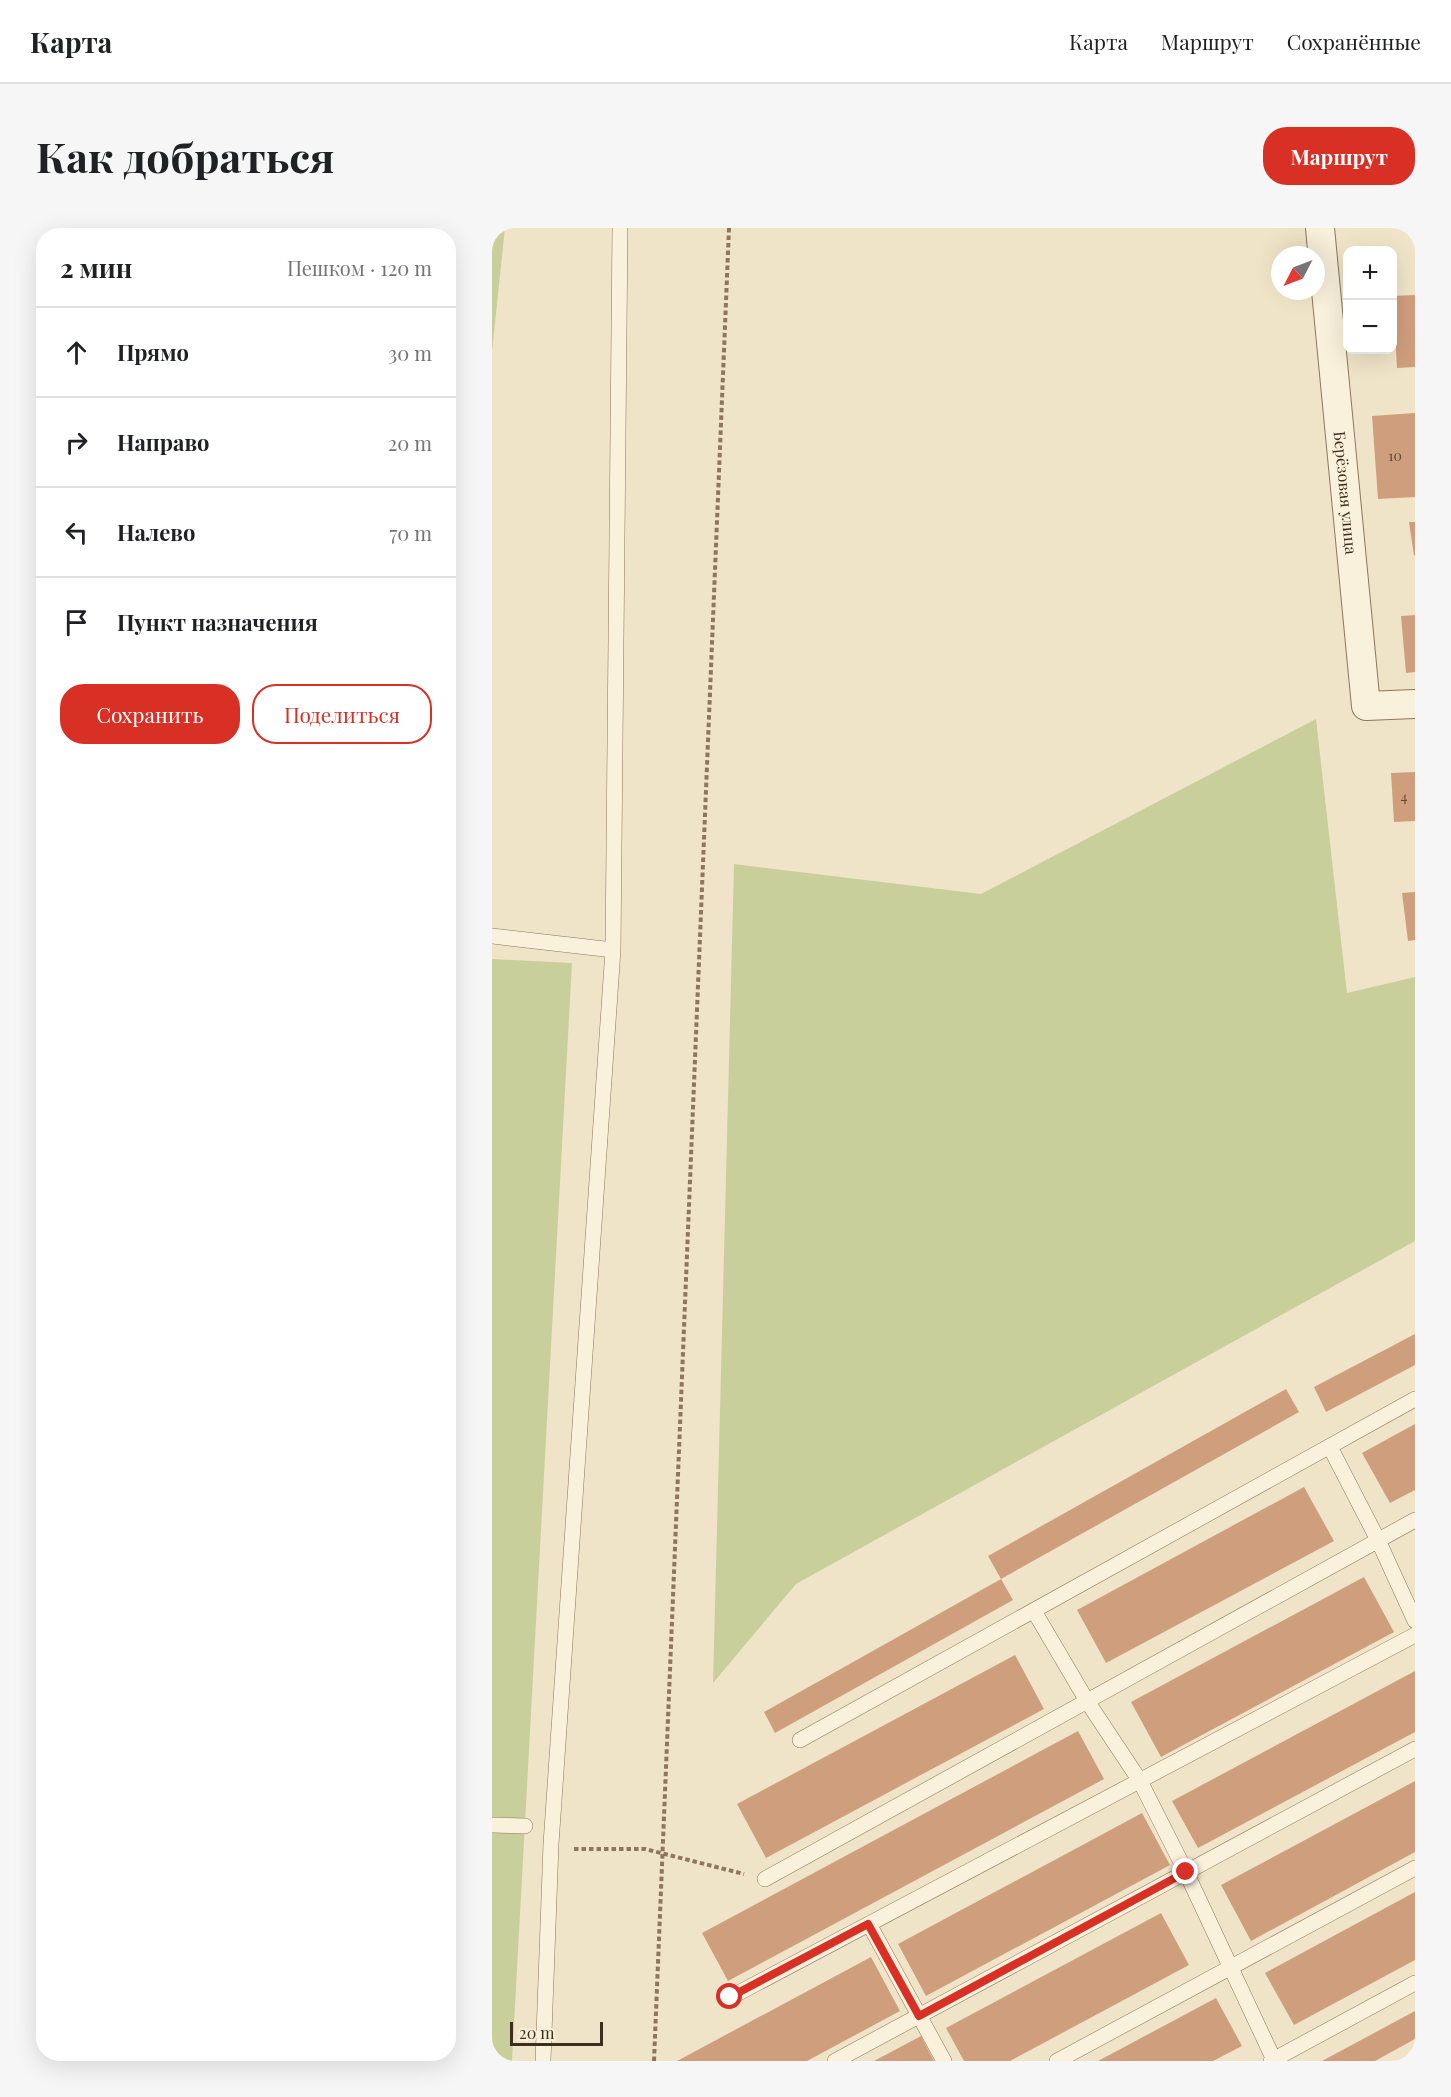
<!DOCTYPE html>
<html lang="ru">
<head>
<meta charset="utf-8">
<style>
	:root { --surface:#fff; --page:#f6f6f6; --text:#202124; --muted:#757577; --line:#e0e0e0; --accent:#d93025 }
	body { margin:0; font-family:"Playfair Display",serif; background:var(--page); color:var(--text) }
	.controls { position:absolute; right:18px; top:18px; display:grid; overflow:hidden; border-radius:12px; box-shadow:0 6px 24px #0002 }
	.controls button { width:54px; height:54px; display:grid; place-items:center; padding:0; border:0; border-bottom:2px solid var(--line); background:var(--surface); color:var(--text); font:30px sans-serif }
	.compass { position:absolute; left:779px; top:18px; width:54px; height:54px; border-radius:50%; background:var(--surface); box-shadow:0 6px 24px #0002; rotate:228deg }
	.scale { position:absolute; left:18px; bottom:15px; width:93px; box-sizing:border-box; padding-left:6px; border:3px solid #3d2e20; border-top:0; font-size:16px; line-height:21px; white-space:nowrap; color:#3d2e20; -webkit-text-stroke:4px #f7eed8; paint-order:stroke }
	.stop { position:absolute; width:18px; height:18px; margin:-14px; border:4px solid #d93025; border-radius:50%; background:#fff }
	.stop.end { background:#d93025; border-color:#fff; box-shadow:0 2px 6px #0008 }
	.list { margin:0; padding:0; list-style:none }
	h2 { display:flex; justify-content:space-between; align-items:center; height:78px; margin:0; padding:0 24px; font-size:26px }
	h2 small { font-size:20px; font-weight:400; color:var(--muted) }
	.list li { display:grid; grid-template-columns:39px 1fr auto; gap:18px; align-items:center; box-sizing:border-box; height:90px; padding:0 24px; border-top:2px solid var(--line) }
	.list b { display:block; font-size:22px; white-space:nowrap }
	.list em { font-size:20px; font-style:normal; color:var(--muted) }
	.actions { display:flex; gap:12px; padding:18px 24px }
	.actions a { flex:1; padding:14px 0; border:2px solid var(--accent); border-radius:24px; text-align:center; font-size:21px; color:var(--accent) }
	.actions .main { background:var(--accent); color:#fff }
	.icon { flex:none; width:33px; height:33px; fill:none; stroke:currentColor; stroke-width:2; stroke-linecap:round; stroke-linejoin:round }
	.map { position:relative; flex:none; width:923px; height:1833px; overflow:hidden; border-radius:24px }
	header { display:flex; align-items:center; gap:36px; box-sizing:border-box; height:84px; padding:0 30px; background:var(--surface); border-bottom:2px solid var(--line) }
	header strong { font-size:28px }
	nav { display:flex; gap:33px; margin-inline-start:auto; font-size:21px }
	.intro { display:flex; align-items:center; justify-content:space-between; box-sizing:border-box; height:144px; padding:0 36px }
	h1 { margin:0; font-size:42px }
	.button { padding:15px 27px; border-radius:24px; background:var(--accent); color:#fff; font-size:21px; font-weight:700 }
	main { display:flex; gap:36px; padding:0 36px }
	aside { flex:1; background:var(--surface); border-radius:24px; box-shadow:0 6px 24px #0002 }
	.map>svg:first-child { display:block }
	.green { fill:#c9cf9b }
	.building { fill:#cf9f7d }
	.lines { fill:none; stroke-linecap:round; stroke-linejoin:round }
	.lane-casing { stroke:#8d765c; stroke-width:16 }
	.street-casing { stroke:#8d765c; stroke-width:30 }
	.path { stroke:#8d765c; stroke-width:4; stroke-dasharray:4.5 3; stroke-linecap:butt }
	.lane { stroke:#faf1dc; stroke-width:15 }
	.street { stroke:#faf1dc; stroke-width:28 }
	.route { stroke:#d93025; stroke-width:8 }
	.labels { text-anchor:middle; stroke-width:4.5; stroke-linejoin:round; paint-order:stroke }
	.number-label { font-size:14px; fill:#624a37 }
	.street-label { font-size:16px; fill:#3d2e20; stroke:#f7eed8 }
</style>
</head>
<body>
<header>
<strong>Карта</strong>
<nav><a>Карта</a><a>Маршрут</a><a>Сохранённые</a></nav>
</header>
<div class="intro"><h1>Как добраться</h1><a class="button">Маршрут</a></div>
<main>
<aside>
<h2>2 мин<small>Пешком · 120 m</small></h2>
<ul class="list">
<li><svg class="icon" aria-label="ahead" viewBox="0 0 24 24"><path d="M12 20V5M6 11l6-6 6 6"/></svg><div><b>Прямо</b></div><em>30 m</em></li>
<li><svg class="icon" aria-label="right" viewBox="0 0 24 24"><path d="M7 20v-9h11M14 6l5 5-5 5"/></svg><div><b>Направо</b></div><em>20 m</em></li>
<li><svg class="icon" aria-label="left" viewBox="0 0 24 24"><path d="M17 20v-9H6M10 6l-5 5 5 5"/></svg><div><b>Налево</b></div><em>70 m</em></li>
<li><svg class="icon" aria-label="arrive" viewBox="0 0 24 24"><path d="M6 21V4h12l-3 4 3 4H6"/></svg><div><b>Пункт назначения</b></div></li>
</ul>
<div class="actions"><a class="main">Сохранить</a><a>Поделиться</a></div>
</aside>
<div class="map">
<svg width="923" height="1833" viewBox="0 0 923 1833">
	<rect width="100%" height="100%" fill="#f0e4c8"/>
	<path class="green" d="M0 0H13L0 124Z
		M824 491 855 765 923 749V1013L304 1356 221 1455 242 636 489 666Z
		M0 731 80 735 20 1833H0Z"/>
	<path class="building" d="M923 67V139L905 140 901 68Z
		M923 185V269L886 271 880 188Z
		M917 294H923V327L922 328Z
		M923 387V444L914 445 909 388Z
		M923 544V593L902 594 899 545Z
		M923 664V712L916 713 910 665Z
		M923 1106V1137L834 1184 822 1159Z
		M794 1161 807 1184 509 1351 496 1328Z
		M923 1196V1262L898 1275 870 1225Z
		M812 1259 842 1313 614 1435 585 1382Z
		M872 1349 902 1404 669 1529 639 1474Z
		M509 1351 521 1372 283 1505 272 1484Z
		M523 1427 552 1481 274 1630 245 1576Z
		M923 1443V1504L706 1620 680 1573Z
		M586 1503 612 1551 236 1753 210 1705Z
		M923 1553V1624L759 1713 729 1657Z
		M650 1585 678 1637 434 1768 406 1716Z
		M923 1664V1732L802 1797 773 1745Z
		M669 1685 697 1737 518 1833H472L454 1800Z
		M379 1729 408 1783 315 1833H185Z
		M724 1770 750 1818 721 1833H606Z
		M923 1783V1811L883 1833H830Z
		M429 1808 442 1833H382Z"/>
	<g class="lines">
		<g class="lane-casing">
			<path id="lane" d="M0 708 121 722
				M838 1219 886 1312 923 1393
				M542 1383 595 1473 648 1553 694 1644 782 1832
				M308 1512 923 1171
				M0 1597 33 1598
				M273 1651 923 1292
				M377 1696 452 1833
				M239 1769 923 1407
				M51 1833 59 1616 121 722 128 0
				M343 1833 923 1521
				M565 1833 923 1640
				M779 1833 923 1755"/>
		</g>
		<g class="street-casing">
			<g id="street">
				<path id="s1" d="M828 0 874 478 923 476"/>
			</g>
		</g>
		<path class="path" d="M82 1621H153L252 1646
			M162 1833 237 0"/>
		<use href="#lane" class="lane"/>
		<use href="#street" class="street"/>
	</g>
	<g class="lines">
		<path class="route" d="M238 1769 376 1696 427 1788 694 1644"/>
	</g>
	<g class="labels">
		<g class="number-label">
			<text x="903" y="233">10</text>
			<text x="912" y="574">4</text>
		</g>
		<g class="street-label">
			<text dy="6" stroke="none"><textPath href="#s1" startOffset="266">Берёзовая улица</textPath></text>
		</g>
	</g>
</svg>
<div class="controls">
<button>+</button>
<button>−</button>
</div>
<svg class="compass" viewBox="-18 -18 36 36"><path d="M0-13l5 13h-10z" fill="#e53935"/><path d="M0 13l5-13h-10z" fill="#757577"/></svg>
<div class="scale">20 m</div>
<div class="stop" style="left:238px;top:1769px"></div>
<div class="stop end" style="left:694px;top:1644px"></div>
</div>
</main>
</body>
</html>
